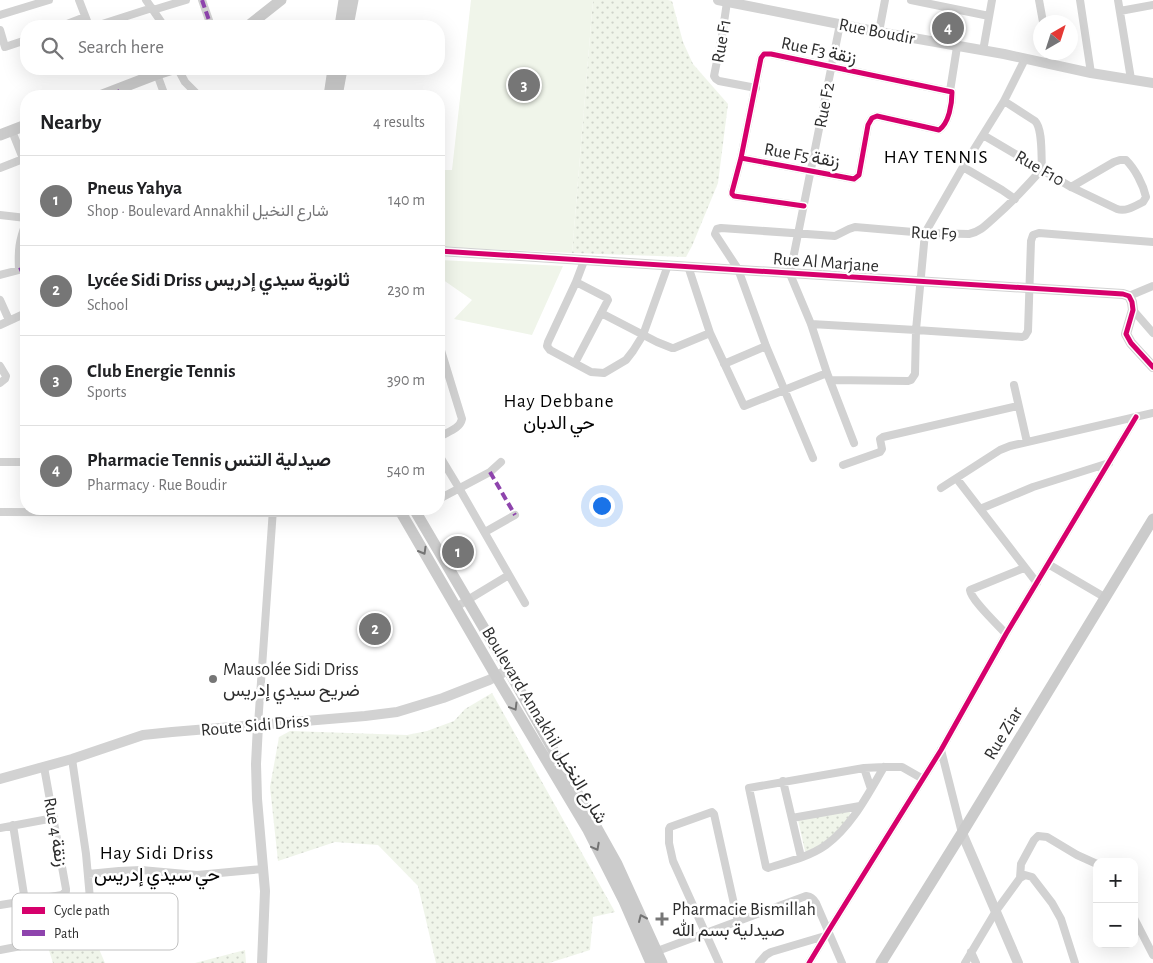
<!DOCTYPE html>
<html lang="en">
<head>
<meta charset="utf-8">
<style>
	:root { --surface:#fff; --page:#f2f2f2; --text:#202124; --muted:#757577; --line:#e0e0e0; --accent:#767676 }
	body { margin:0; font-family:"Alegreya Sans",Vazirmatn,sans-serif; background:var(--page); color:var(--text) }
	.controls { position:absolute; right:15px; bottom:15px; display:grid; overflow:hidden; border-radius:10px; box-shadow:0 5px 20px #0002 }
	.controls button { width:45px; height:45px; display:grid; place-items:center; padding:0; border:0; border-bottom:1px solid var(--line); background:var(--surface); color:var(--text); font:25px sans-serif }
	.compass { position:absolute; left:1033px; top:15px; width:45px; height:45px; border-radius:50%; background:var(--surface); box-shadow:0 5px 20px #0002; rotate:39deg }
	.you { position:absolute; left:601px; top:505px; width:18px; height:18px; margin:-12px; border:4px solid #fff; border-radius:50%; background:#1a73e8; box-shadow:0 0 0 8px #1a73e833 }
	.badge { display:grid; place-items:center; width:32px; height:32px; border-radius:50%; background:var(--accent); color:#fff; font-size:16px; font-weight:700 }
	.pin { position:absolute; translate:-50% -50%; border:2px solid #fff; box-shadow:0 1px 5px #0006 }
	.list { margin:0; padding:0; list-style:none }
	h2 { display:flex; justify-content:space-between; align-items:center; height:65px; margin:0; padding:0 20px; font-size:21px }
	h2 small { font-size:16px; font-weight:400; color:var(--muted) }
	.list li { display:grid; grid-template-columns:32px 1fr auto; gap:15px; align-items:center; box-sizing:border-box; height:90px; padding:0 20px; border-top:1px solid var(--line) }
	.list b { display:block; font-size:19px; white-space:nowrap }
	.list p { margin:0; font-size:16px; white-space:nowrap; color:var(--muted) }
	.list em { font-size:16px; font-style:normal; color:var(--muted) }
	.icon { flex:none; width:28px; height:28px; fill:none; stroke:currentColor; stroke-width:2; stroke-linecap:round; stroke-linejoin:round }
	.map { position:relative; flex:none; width:1153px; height:963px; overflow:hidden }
	.search { position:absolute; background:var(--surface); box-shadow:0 5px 20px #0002; left:20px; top:20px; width:425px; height:55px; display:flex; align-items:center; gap:12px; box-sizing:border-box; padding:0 18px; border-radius:20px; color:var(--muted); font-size:19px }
	.panel { position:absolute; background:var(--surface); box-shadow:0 5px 20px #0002; left:20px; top:90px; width:425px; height:425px; border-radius:20px }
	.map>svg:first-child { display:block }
	.green { fill:url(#green-dots) }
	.pitch { fill:#f0f5ea }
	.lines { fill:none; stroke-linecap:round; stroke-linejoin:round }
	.minor { stroke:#d2d2d2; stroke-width:8 }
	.tertiary { stroke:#d2d2d2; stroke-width:10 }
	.secondary { stroke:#cbcbcb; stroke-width:11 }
	.quiet { stroke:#8e44ad; stroke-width:4; stroke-dasharray:8 4; stroke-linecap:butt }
	.cycleway-casing { stroke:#fff; stroke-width:8 }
	.cycleway { stroke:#d6006c; stroke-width:5 }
	.oneway { stroke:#747474 }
	.poi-dot { fill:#767676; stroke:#fff; stroke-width:2 }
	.labels { text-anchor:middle; stroke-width:5; stroke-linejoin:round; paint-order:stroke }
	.street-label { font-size:18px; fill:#2d2d2d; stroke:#fff }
	.poi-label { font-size:18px; fill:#2d2d2d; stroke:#fff; text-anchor:start }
	.neighbourhood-label { font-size:19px; letter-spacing:1px; fill:#000; stroke:#fff }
	.key { fill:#fff; stroke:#c0c0c0; stroke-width:1 }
	.key-label { font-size:14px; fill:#2d2d2d }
</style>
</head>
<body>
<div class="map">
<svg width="1153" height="963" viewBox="0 0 1153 963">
	<defs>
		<pattern id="green-dots" width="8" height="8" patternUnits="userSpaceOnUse" patternTransform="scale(1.25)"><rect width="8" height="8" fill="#f0f5ea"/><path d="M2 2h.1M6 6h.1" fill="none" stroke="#ced2c9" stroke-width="1.8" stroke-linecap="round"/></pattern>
	</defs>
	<rect width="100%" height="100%" fill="#fff"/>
	<path class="green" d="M593 0H668L672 1 683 42 693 64 728 104 718 183 692 246 686 257 572 253Z
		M492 693 615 912 593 917 590 950 549 963H436L418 886 378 845 335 842 278 861 270 787 279 737 290 731 407 735 427 731 454 721 465 709Z
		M850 810V816L833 836 809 852 805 851 798 820Z
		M81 907 105 963H53L38 916Z
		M245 950 246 963H195Z"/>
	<path class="pitch" d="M471 0H593L572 253 439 247V170H452Z
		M439 260 563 266 532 335 454 319 472 300 439 277Z"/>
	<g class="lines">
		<path class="minor" d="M79 0 89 26
			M146 0 164 26
			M202 0 211 26
			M911 0 989 16
			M1039 0 1043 22
			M1080 0 1091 73
			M1118 0 1131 79
			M727 2 722 36 714 76 716 79 719 81 756 88
			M153 10 186 0
			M1120 11 1153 5
			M0 15 49 0
			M840 24 790 274 811 324 827 373 854 443
			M62 26 85 17
			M96 26 152 8
			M0 30 5 47 26 40
			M879 32 885 0
			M983 51 992 0
			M1049 52 1051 64
			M178 69 185 82 199 96
			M157 74 165 96
			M950 91 957 47
			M12 131 26 166
			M983 135 1071 187 1117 209C1126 212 1135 206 1143 202L1146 197C1143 184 1135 169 1126 160H1120L1114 162 1071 187
			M741 158 854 179 859 175 868 125 872 118 877 116 939 130C949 123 952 104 952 92L771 54H764L761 58 741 158 732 192V194L734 196 804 206
			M963 167 1002 190 1015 199
			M0 168 23 159
			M0 215 26 218
			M584 261 576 282 548 342 547 346 550 350 591 372 604 373 626 360 633 351 643 335 668 265
			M688 266 710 333 744 406 827 373
			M0 275 19 270C18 250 19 241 26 223
			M1129 296 1153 286
			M0 300 9 320
			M1133 310 1153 333
			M601 313 657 342 672 348H674L710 333
			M811 324 916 330 1022 337 1025 336 1028 331 1031 241 1033 235 1039 233 1153 242
			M0 325 26 313
			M439 344 462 419C460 429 447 432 439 437
			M575 363 608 300 607 298 576 282
			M724 364 766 346
			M0 366 6 376 5 379 0 383
			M831 380 908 381 911 380 915 374 916 330 925 233 963 167 1004 101 1025 59
			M1014 385 1027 442
			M439 455 459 488 525 603
			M813 458 766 346 738 269 715 234 717 229 721 228 835 236 849 229 855 227 925 233 969 234C980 232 987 224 995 217 1012 202 1027 186 1042 169 1041 156 1043 129 1035 121L1004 101
			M0 462H26
			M843 465 880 452 882 449 880 439 883 437 1018 406
			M957 479 1037 583
			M941 488 1000 450 1010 446 1153 413
			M439 499 490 472 501 462
			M980 509 1033 487 1109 463
			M0 512 401 513 418 509
			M485 532 515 515
			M1048 564 1106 598
			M456 607 509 575
			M1006 634C998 625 971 600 970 590L1024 568
			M258 725 273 509
			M941 750 962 833
			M72 759 86 854 92 921
			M884 767C868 794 852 826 826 845 809 857 787 862 768 868L766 867 749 788 864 768 884 767H902L923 779
			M864 768 871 789
			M783 781 801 857
			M792 818 860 806
			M13 825 25 901
			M0 828 54 818
			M88 874 119 871 141 870 197 875 263 869
			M1020 878 1021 864 1034 840 1038 836 1047 837 1077 855 1097 864
			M0 905 62 895 66 891V889L44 767
			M1134 918 1153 955
			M0 950 42 942
			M971 952 976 963
			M652 953 806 896C811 897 813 898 816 903L842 963
			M719 963 673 861 669 843V829L670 827 712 812 714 814 738 922
			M759 963 766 955 771 952 825 936
			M809 963 829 930 941 750 1006 634 1136 417
			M965 963 996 911 1020 878 1025 875 1032 877 1052 903 1061 919 1075 963"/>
		<path class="tertiary" d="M718 0 879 32 1004 54 1091 73 1153 83
			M439 251 1123 294 1129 296 1132 302 1133 310 1126 334 1131 343 1153 367
			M258 725 256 764 257 799 265 891 262 963
			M0 779 72 759 143 735 172 732 365 716 397 712 443 698 489 680 508 670
			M962 833 1018 963"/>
		<path class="secondary" d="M248 26 281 0
			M340 26 344 0
			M348 26 353 0
			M100 96 157 74 173 69
			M329 96 333 69
			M337 96 342 69
			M0 135 26 125
			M399 509 496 676 588 830 624 901 651 963
			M414 509 505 664 617 864 662 963
			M881 963 962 833 1153 519"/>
		<path class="quiet" d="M202 0 211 26
			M117 90 119 96
			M19 270 26 267
			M490 472 515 515"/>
		<g class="cycleway-casing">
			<path id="cycleway" d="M741 158 854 179 859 175 868 125 872 118 877 116 939 130C949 123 952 104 952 92L771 54H764L761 58 741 158 732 192V194L734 196 804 206
				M439 251 1123 294 1129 296 1132 302 1133 310 1126 334 1131 343 1153 367
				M809 963 829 930 941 750 1006 634 1136 417"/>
		</g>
		<use href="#cycleway" class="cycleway"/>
	</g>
	<defs><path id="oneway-chevron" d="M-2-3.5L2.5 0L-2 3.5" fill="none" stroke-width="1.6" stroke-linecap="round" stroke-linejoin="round" transform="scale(1.25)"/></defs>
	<g class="oneway">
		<use href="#oneway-chevron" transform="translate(423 551) rotate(60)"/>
		<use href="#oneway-chevron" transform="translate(514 707) rotate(59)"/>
		<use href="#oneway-chevron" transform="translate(596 847) rotate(62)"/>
		<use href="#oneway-chevron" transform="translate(642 918) rotate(-114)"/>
	</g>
	<g class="poi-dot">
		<circle cx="213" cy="679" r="5"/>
		<path d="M659.5 911.5h5v5h5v5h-5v5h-5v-5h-5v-5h5z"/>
	</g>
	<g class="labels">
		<g class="street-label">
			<text transform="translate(877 31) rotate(11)" y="6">Rue Boudir</text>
			<text transform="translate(721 41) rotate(-80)" y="6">Rue F1</text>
			<text transform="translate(819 50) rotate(12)" y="6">Rue F3 زنقة</text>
			<text transform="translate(824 105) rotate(-79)" y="6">Rue F2</text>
			<text transform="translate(802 155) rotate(10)" y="6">Rue F5 زنقة</text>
			<text transform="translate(1040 168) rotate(30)" y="6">Rue F10</text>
			<text transform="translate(934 233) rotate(3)" y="6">Rue F9</text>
			<text transform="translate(826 262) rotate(4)" y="6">Rue Al Marjane</text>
			<text transform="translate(255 725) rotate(-5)" y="6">Route Sidi Driss</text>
			<text transform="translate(545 725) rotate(59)" y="6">Boulevard Annakhil شارع النخيل</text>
			<text transform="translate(1003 733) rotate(-59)" y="6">Rue Ziar</text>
			<text transform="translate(56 832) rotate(80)" y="6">Rue 4 زنقة</text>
		</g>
		<g class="poi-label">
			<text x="223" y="675">Mausolée Sidi Driss<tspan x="223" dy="21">ضريح سيدي إدريس</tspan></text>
			<text x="672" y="915">Pharmacie Bismillah<tspan x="672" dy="21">صيدلية بسم الله</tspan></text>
		</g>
		<g class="neighbourhood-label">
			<text x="936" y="163">HAY TENNIS</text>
			<text x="559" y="407">Hay Debbane<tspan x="559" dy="22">حي الدبان</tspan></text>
			<text x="157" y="859">Hay Sidi Driss<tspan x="157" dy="22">حي سيدي إدريس</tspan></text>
		</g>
	</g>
	<rect x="12" y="893" width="166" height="57" rx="8" class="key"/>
	<rect x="22" y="907" width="23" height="7" fill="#d6006c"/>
	<rect x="22" y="930" width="23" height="6" fill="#8e44ad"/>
	<g class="key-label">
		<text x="54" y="915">Cycle path</text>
		<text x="54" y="938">Path</text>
	</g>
</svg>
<div class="controls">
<button>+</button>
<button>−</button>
</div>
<svg class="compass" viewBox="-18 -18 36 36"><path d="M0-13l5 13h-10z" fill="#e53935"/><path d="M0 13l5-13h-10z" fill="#757577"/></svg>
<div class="you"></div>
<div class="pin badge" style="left:458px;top:552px">1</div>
<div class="pin badge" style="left:375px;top:629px">2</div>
<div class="pin badge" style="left:524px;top:85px">3</div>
<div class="pin badge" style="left:948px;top:28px">4</div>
<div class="search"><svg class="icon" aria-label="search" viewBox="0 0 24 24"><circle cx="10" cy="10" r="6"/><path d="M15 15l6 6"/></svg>Search here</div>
<section class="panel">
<h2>Nearby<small>4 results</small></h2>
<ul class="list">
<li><span class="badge">1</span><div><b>Pneus Yahya</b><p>Shop · Boulevard Annakhil شارع النخيل</p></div><em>140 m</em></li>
<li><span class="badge">2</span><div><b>Lycée Sidi Driss ثانوية سيدي إدريس</b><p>School</p></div><em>230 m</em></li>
<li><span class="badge">3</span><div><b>Club Energie Tennis</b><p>Sports</p></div><em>390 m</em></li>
<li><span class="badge">4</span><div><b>Pharmacie Tennis صيدلية التنس</b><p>Pharmacy · Rue Boudir</p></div><em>540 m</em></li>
</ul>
</section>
</div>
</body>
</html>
